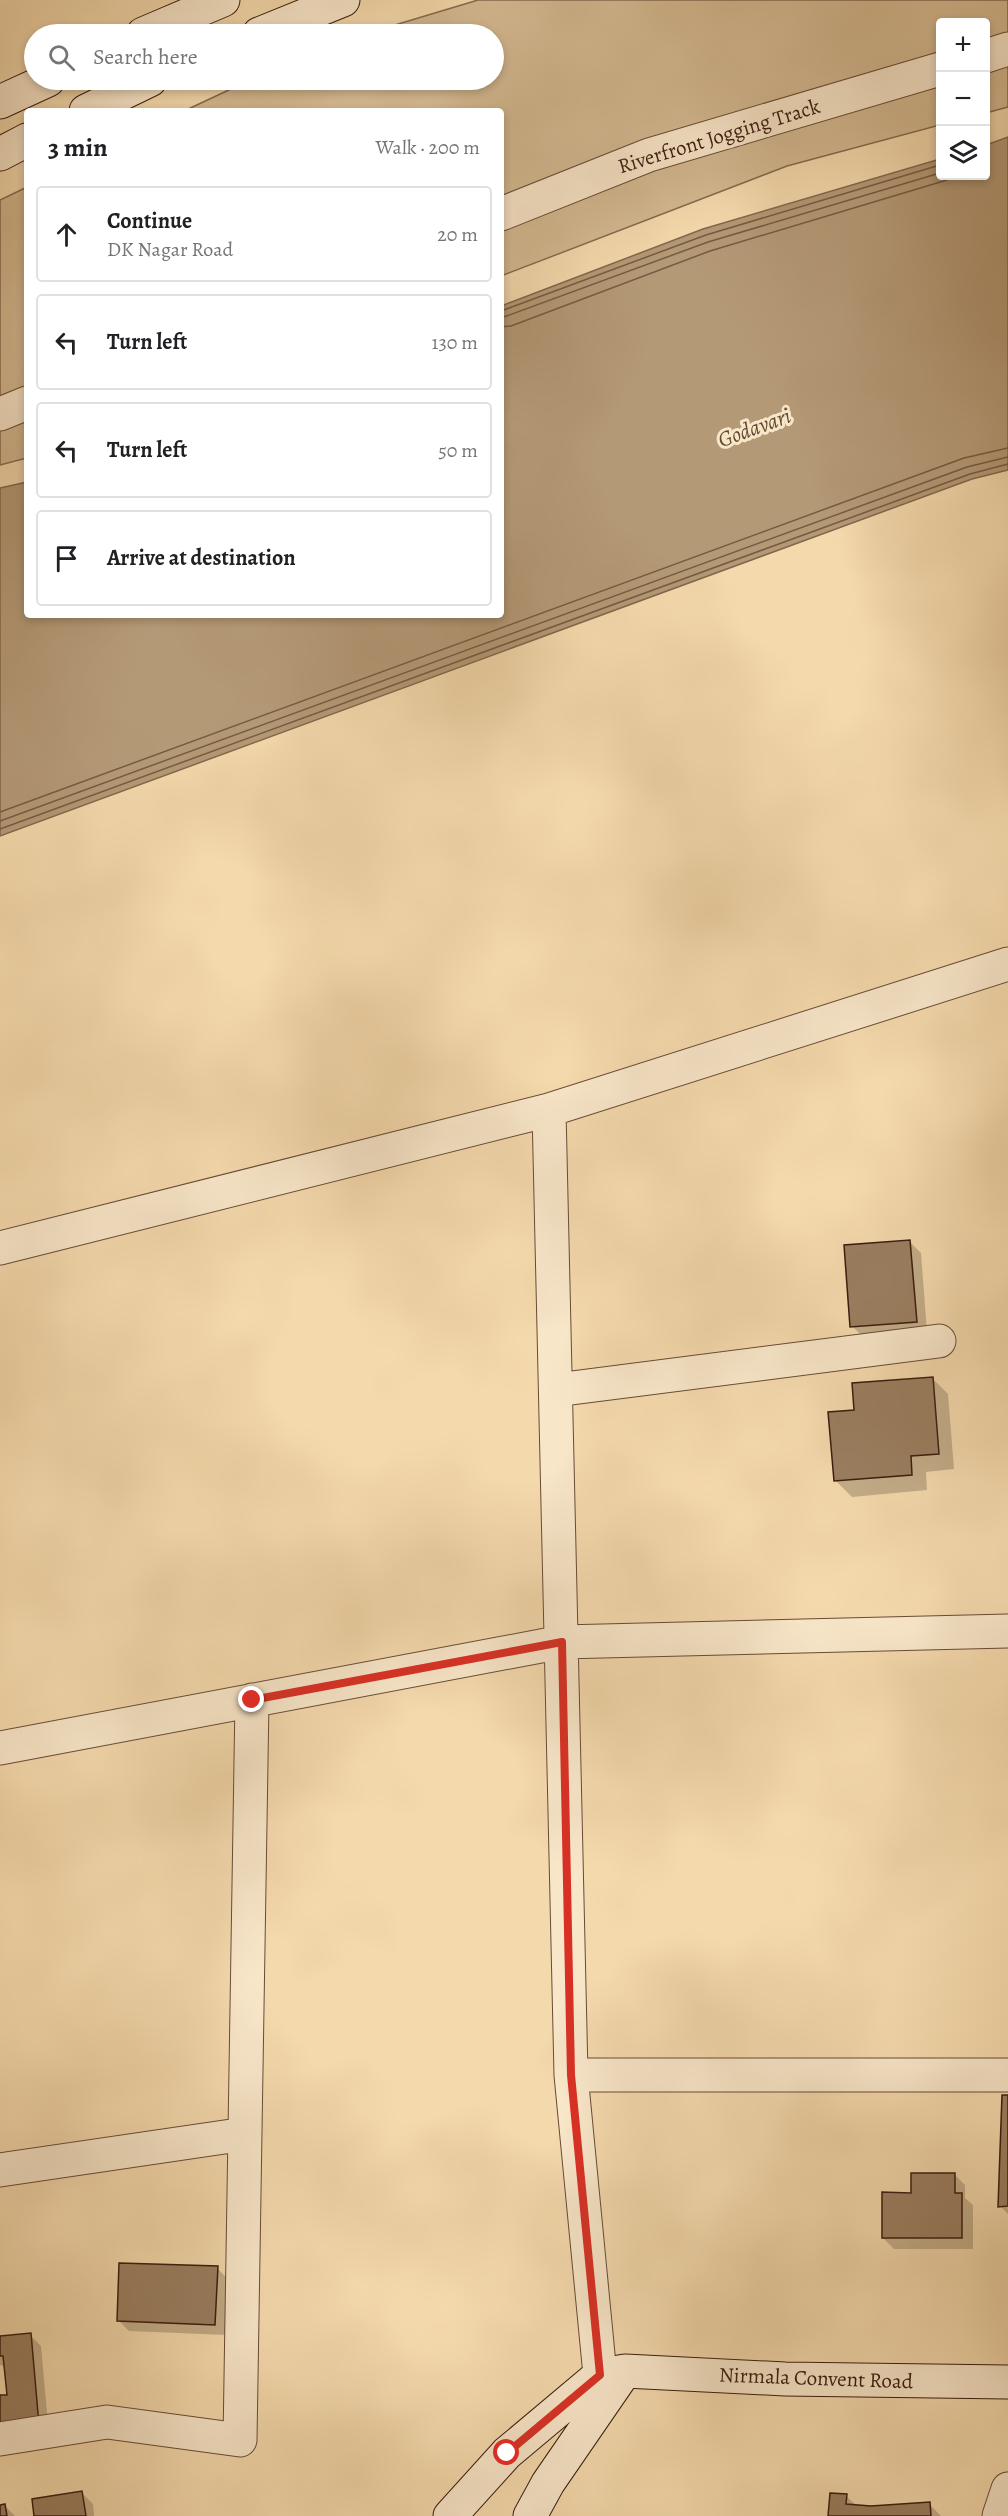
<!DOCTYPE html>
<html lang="en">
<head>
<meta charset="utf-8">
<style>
	:root { --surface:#fff; --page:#f6f6f6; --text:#202124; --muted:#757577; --line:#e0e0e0 }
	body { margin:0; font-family:Alegreya,serif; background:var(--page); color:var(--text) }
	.controls { position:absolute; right:18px; top:18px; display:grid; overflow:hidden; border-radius:6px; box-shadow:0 3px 9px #0003 }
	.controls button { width:54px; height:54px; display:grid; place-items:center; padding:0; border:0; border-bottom:2px solid var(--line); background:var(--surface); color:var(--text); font:30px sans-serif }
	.stop { position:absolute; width:18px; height:18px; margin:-14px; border:4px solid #d93025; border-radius:50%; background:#fff }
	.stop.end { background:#d93025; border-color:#fff; box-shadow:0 2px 6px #0008 }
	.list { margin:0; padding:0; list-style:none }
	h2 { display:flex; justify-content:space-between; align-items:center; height:78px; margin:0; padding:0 24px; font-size:26px }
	h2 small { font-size:20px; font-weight:400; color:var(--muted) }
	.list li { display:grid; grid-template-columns:39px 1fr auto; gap:18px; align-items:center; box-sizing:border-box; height:96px; margin:0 12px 12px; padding:0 12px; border:2px solid var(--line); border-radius:6px }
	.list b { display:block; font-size:22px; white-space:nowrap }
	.list p { margin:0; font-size:20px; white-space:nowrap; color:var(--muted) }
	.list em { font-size:20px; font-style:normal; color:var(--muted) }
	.icon { flex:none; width:33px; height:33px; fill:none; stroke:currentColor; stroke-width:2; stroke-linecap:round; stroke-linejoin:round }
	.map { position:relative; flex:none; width:1008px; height:2516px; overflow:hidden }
	.search { position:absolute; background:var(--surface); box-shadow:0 3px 9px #0003; left:24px; top:24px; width:480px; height:66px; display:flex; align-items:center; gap:15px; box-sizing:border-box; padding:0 21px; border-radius:33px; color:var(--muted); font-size:22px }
	.panel { position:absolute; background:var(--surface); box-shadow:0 3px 9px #0003; left:24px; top:108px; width:480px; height:510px; border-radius:6px }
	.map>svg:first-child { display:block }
	.green { fill:#d4b991; stroke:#866a50; stroke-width:1.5 }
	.water { fill:#b49976; stroke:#83674c; stroke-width:1.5 }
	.shadow { fill:#0003 }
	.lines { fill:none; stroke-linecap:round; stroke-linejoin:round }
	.shore { stroke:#765a42; stroke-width:1.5 }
	.building { fill:#9a7e60; stroke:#391c0e; stroke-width:1.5 }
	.street-casing { stroke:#684b36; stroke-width:35 }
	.secondary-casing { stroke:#391c0e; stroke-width:35 }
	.street { stroke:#f8e6c9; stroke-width:33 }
	.secondary { stroke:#f8e6c9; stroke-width:33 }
	.route { stroke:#d93025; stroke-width:8 }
	.labels { text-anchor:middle; stroke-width:6; stroke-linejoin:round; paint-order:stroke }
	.street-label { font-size:21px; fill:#391c0e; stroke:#f8e6c9 }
	.water-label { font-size:22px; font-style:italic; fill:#644832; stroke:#f8e6c9 }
</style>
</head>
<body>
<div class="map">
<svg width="1008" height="2516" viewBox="0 0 1008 2516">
	<rect width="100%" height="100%" fill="#f4d9ac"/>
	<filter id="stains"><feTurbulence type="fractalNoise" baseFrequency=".00333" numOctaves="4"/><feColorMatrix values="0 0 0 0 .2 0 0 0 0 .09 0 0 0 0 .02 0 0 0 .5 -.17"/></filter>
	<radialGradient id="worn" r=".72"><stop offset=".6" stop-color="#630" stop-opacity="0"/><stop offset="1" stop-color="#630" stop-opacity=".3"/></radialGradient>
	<path class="green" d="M478 0H1008V107L986 113V22H940V125L787 166 501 276V111H184L250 80H494V34H365Z
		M27 187V458L0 465V200Z"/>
	<path class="water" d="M1008 137V470L972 479 0 836V488L27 482V615H501V306L703 229 940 159V176H986V145Z"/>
	<path class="shadow" d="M910 1242 921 1253 927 1332 863 1337 852 1326Z
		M932 1378 948 1394 954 1469 926 1472 927 1490 852 1497 836 1481Z
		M1008 2097V2214L1000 2206Z
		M954 2174 965 2185V2198L973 2205V2249H894L883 2238 912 2194Z
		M217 2268 228 2279 226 2335 129 2331 118 2320Z
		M30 2335 41 2346 49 2435 0 2397 9 2396 6 2367 0 2365V2337Z
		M82 2493 93 2504 94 2516H36Z
		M846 2496 857 2506 929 2504 941 2516H829Z
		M5 2506 15 2516H0V2507Z"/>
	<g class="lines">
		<path class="shore" d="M501 311 706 235 940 165
			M501 318 708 242 940 173
			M501 327 511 326 710 251 947 180 955 176
			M0 812 964 458 1008 448
			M0 821 967 467 1008 457
			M0 829 970 474 1008 464"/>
	</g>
	<path class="building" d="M910 1240 917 1322 850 1327 844 1245Z
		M933 1377 939 1454 911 1456 912 1475 834 1481 828 1412 854 1410 852 1383Z
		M1002 2095H1008V2206L998 2207Z
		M911 2173H955V2193H962V2238H882V2192L911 2193Z
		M119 2263 218 2266 215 2325 117 2321Z
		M31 2333 39 2425 0 2428V2395H7L3 2356H0V2336Z
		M82 2491 86 2516H34L32 2499Z
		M830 2493 847 2494 846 2504 871 2506 930 2502 931 2516H828Z
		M5 2504 7 2516H0V2505Z"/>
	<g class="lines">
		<g class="street-casing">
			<path id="street" d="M986 56 1008 49
				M501 214 649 155 940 69
				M0 414 27 403
				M549 1110 1008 964
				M0 1248 549 1110 571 2075 600 2375
				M556 1390 939 1341
				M0 1748 562 1642 1008 1631
				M571 2075H1008
				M0 2170 245 2134
				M0 2439 107 2422 240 2440 252 1700
				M999 2516 1008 2489"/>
		</g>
		<g class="secondary-casing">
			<path id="secondary" d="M143 34 223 0
				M259 34 343 0
				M0 102 48 80
				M86 111 150 80
				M0 154 27 140
				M450 2516 507 2453 600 2375 625 2371 785 2379 1008 2382
				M530 2516 548 2483 625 2371"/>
		</g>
		<use href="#street" class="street"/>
		<use href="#secondary" class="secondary"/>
	</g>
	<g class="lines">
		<path class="route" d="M252 1700 562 1642 571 2075 600 2375 507 2453"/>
	</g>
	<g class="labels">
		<g class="street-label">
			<text transform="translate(719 136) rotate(-17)" y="7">Riverfront Jogging Track</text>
			<text transform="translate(816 2378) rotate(2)" y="7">Nirmala Convent Road</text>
		</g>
		<g class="water-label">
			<text transform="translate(754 427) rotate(-20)" y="8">Godavari</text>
		</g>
	</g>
	<rect width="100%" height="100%" filter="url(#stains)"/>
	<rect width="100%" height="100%" fill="url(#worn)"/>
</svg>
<div class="controls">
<button>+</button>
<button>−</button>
<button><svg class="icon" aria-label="layers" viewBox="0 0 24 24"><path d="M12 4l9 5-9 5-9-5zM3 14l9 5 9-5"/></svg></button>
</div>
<div class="stop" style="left:507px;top:2453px"></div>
<div class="stop end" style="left:252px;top:1700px"></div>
<div class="search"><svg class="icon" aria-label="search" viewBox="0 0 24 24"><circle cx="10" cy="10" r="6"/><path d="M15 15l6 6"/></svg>Search here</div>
<section class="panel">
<h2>3 min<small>Walk · 200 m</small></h2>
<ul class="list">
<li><svg class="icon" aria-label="ahead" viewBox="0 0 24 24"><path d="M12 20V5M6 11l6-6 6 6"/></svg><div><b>Continue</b><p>DK Nagar Road</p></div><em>20 m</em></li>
<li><svg class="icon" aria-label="left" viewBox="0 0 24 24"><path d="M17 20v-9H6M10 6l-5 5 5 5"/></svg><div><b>Turn left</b></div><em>130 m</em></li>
<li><svg class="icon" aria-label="left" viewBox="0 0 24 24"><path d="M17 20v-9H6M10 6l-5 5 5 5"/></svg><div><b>Turn left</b></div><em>50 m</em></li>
<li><svg class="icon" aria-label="arrive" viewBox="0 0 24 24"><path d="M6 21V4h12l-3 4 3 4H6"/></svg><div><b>Arrive at destination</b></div></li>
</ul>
</section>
</div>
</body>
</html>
